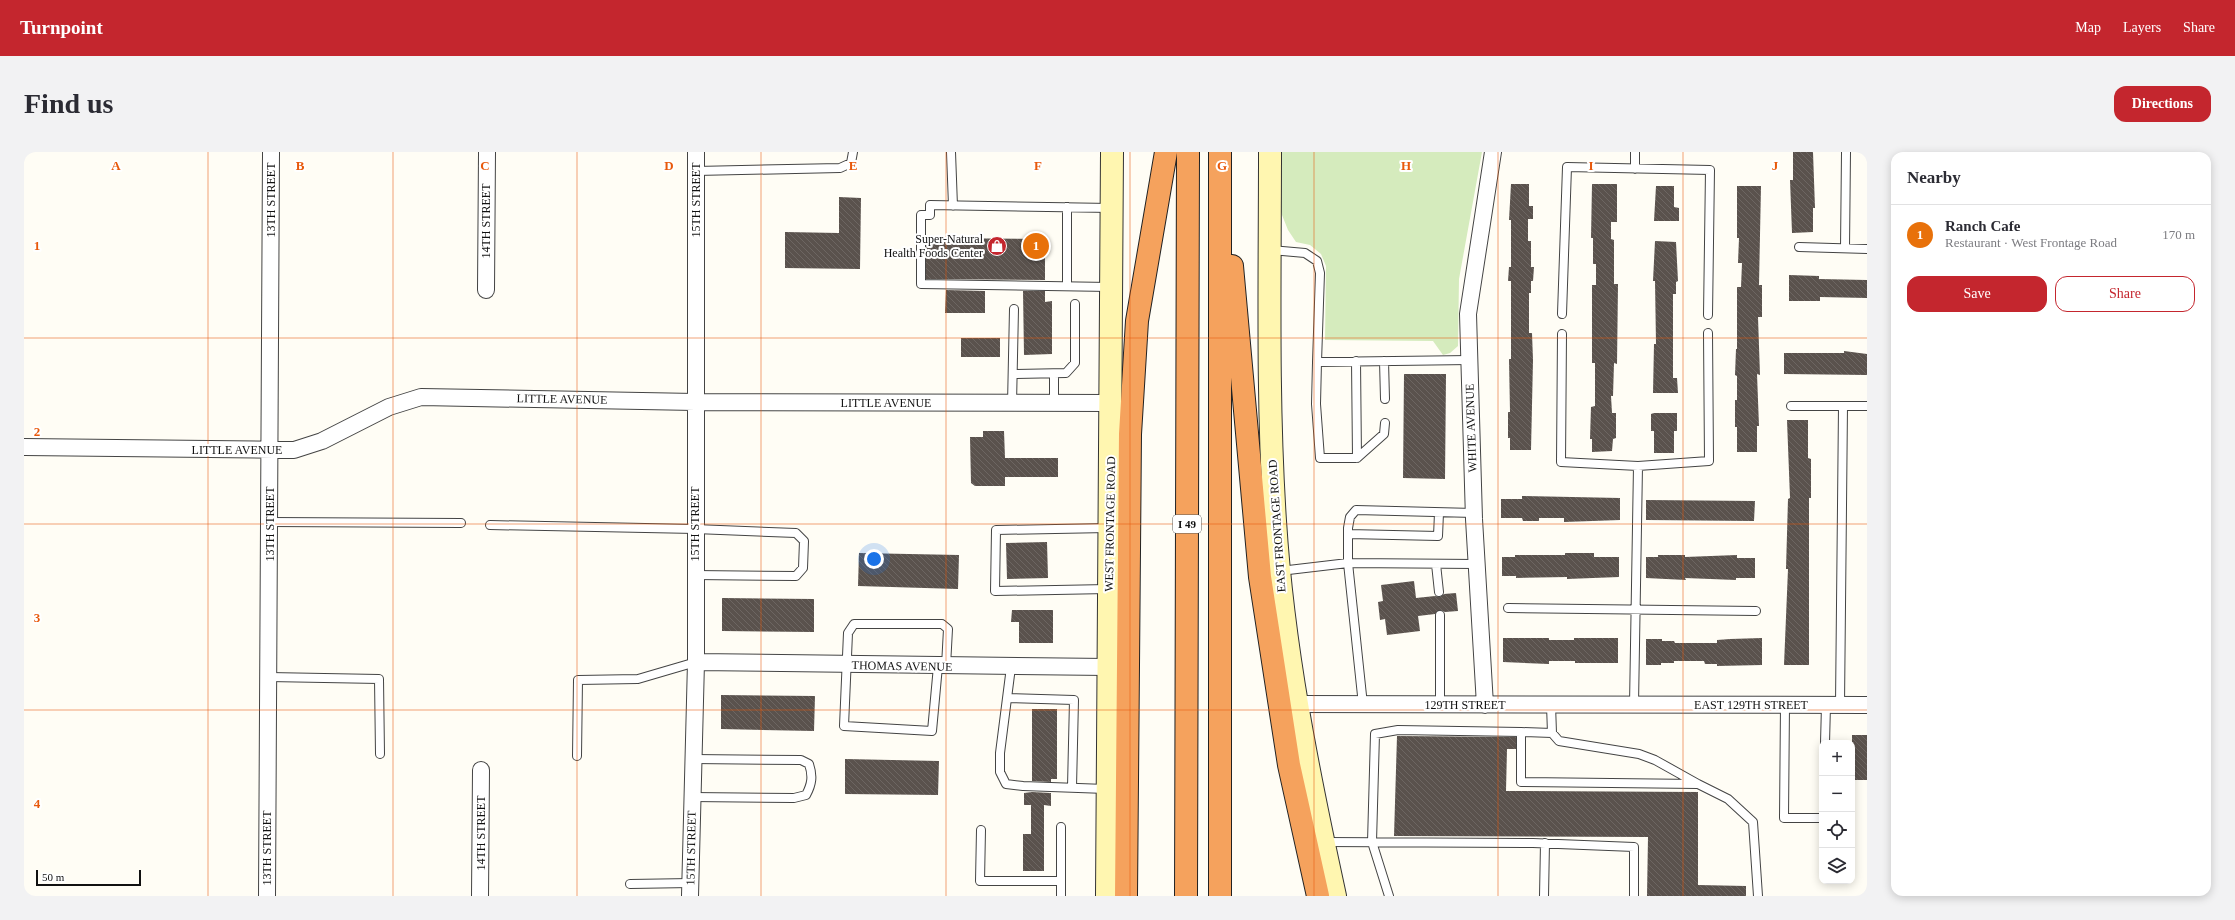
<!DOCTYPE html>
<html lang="en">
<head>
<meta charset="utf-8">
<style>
	:root { --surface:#fff; --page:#f2f2f3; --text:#2b2b33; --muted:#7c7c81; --line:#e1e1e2; --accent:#c4262e }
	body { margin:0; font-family:"Times New Roman",serif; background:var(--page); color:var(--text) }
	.controls { position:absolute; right:12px; bottom:12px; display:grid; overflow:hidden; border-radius:8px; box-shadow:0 2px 10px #0003 }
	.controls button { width:36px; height:36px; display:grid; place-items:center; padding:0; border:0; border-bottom:1px solid var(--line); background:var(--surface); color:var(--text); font:20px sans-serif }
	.scale { position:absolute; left:12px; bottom:10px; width:105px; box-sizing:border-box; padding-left:4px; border:2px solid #111; border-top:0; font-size:11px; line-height:14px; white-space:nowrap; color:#111; -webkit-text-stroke:3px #fff; paint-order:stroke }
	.you { position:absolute; left:850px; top:407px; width:14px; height:14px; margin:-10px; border:3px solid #fff; border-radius:50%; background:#1a73e8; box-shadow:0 0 0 6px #1a73e833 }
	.badge { display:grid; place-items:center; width:26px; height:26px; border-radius:50%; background:var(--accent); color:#fff; font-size:13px; font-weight:700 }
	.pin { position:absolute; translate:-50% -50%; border:2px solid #fff; box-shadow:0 1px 4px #0006 }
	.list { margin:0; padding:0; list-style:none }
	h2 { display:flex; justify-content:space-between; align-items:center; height:52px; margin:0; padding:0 16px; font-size:17px }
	h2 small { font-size:13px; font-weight:400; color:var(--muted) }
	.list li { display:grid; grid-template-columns:26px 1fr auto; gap:12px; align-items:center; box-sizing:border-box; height:60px; padding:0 16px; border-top:1px solid var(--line) }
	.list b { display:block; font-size:15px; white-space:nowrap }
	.list p { margin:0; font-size:13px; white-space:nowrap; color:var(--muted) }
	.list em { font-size:13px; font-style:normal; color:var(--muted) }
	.actions { display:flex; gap:8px; padding:12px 16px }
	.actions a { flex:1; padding:9px 0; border:1px solid var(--accent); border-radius:12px; text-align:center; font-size:14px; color:var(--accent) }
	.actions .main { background:var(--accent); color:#fff }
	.icon { flex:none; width:22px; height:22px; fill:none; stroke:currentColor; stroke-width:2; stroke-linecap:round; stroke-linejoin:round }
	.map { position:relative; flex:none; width:1843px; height:744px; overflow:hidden; border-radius:12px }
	header { display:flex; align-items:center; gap:24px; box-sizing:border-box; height:56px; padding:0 20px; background:var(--accent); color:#fff }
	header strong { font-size:19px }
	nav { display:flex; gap:22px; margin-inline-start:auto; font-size:14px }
	.intro { display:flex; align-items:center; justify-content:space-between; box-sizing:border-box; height:96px; padding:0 24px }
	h1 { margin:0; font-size:28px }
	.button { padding:10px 18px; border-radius:12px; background:var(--accent); color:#fff; font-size:14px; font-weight:700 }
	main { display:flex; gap:24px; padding:0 24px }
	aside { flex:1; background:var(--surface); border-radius:12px; box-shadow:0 2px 10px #0003 }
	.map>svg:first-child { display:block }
	.grass { fill:#d5ebbd }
	.building { fill:url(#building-back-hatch) }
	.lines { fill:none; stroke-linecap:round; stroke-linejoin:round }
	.lane-casing { stroke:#444; stroke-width:10 }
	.street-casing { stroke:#444; stroke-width:18 }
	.secondary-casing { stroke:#333; stroke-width:24 }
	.highway-casing { stroke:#222; stroke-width:24 }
	.lane { stroke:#fff; stroke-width:8 }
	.street { stroke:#fff; stroke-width:16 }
	.secondary { stroke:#fff6b0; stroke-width:22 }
	.highway { stroke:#f5a25d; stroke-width:22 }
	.grid { fill:none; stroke:#e8590c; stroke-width:1; stroke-opacity:0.55 }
	.labels { text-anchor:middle; stroke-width:4; stroke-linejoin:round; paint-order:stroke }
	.shield { fill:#fff; stroke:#585858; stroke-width:1 }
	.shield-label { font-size:11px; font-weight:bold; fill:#111 }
	.street-label { font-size:12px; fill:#111; stroke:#fff }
	.poi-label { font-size:12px; fill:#111; stroke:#fff; text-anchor:end }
	.grid-label { font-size:13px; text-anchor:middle; font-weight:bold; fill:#e8590c; stroke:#fff; stroke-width:4; stroke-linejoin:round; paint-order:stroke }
</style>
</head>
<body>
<header>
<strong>Turnpoint</strong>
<nav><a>Map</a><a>Layers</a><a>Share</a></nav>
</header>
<div class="intro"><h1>Find us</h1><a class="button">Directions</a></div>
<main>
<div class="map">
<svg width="1843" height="744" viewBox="0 0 1843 744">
	<defs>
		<pattern id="building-back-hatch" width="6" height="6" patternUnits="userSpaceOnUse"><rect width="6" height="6" fill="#5a524d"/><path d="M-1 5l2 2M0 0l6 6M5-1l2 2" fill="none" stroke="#6d6662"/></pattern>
	</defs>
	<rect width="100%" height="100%" fill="#fffdf5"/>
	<path class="grass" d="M1257 0H1458L1435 127 1434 194 1426 201 1419 203 1409 189 1301 188 1302 114 1297 102 1286 93 1272 90 1264 78 1256 58Z"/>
	<path class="building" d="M1769 0H1789L1791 56H1789V80L1768 81 1766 28H1769Z
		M1487 32H1505V54H1509V67H1504V89H1507V115H1510L1509 129H1507V141H1505V181H1508L1509 208 1507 298H1486V286H1484V260H1486L1485 207H1487V129H1484L1485 115H1487V68H1485Z
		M1568 32H1593V70H1587V87L1590 88V132H1594L1593 212 1590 211 1589 244H1587L1588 261H1592V286L1589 287 1588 299 1568 300V287H1566L1567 255 1571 254V211H1568V133H1572V112H1569V86H1567Z
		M1632 34H1650V55L1655 56V69H1630Z
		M1713 34H1737L1735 133H1738V165H1734L1736 223 1733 222 1735 274H1733V300H1713V275H1711V248H1713V224L1711 223 1712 197H1713V135H1717L1718 111H1714L1715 86H1713Z
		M815 45 837 46 836 117 761 116V80L815 81Z
		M902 86 1021 87V128L902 127Z
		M1631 89 1652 90 1654 129 1652 130V142H1649V226H1653L1654 241H1629L1630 192H1632L1631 129H1629Z
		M1765 123 1795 124V127L1843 128V146L1796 145V149H1765Z
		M922 138 961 139V161H921Z
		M999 139H1021V150L1028 149V202L1000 203Z
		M937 186H976V205H937Z
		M1820 199 1843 202V223L1760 222V201H1820Z
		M1380 222H1422L1421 327 1379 326Z
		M1630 261H1653V279H1650V301H1630V279H1627V262Z
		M1763 268H1784V306L1787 307V346H1785V513H1760L1764 417H1762L1764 347 1766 346Z
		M959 279H980L981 306H1034V325H981V334H951L947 331 946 285H959Z
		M1498 344 1596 346V368L1540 370V366H1515V369H1499L1498 366H1477V347H1498Z
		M1622 348 1731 349 1730 369 1622 368Z
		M1023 390 1024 426 983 427 982 391Z
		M835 401 935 403 934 437 834 434Z
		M1541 401H1570V405H1595V425L1543 427V425L1492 426V424H1478V405H1491V403H1541Z
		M1634 403H1661V405L1713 403V406H1731V426H1712V428L1661 426 1662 428 1622 426V405H1634Z
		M1390 429 1392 446 1411 444 1416 445 1420 442 1432 441 1434 459 1421 460 1416 458 1411 462 1394 464 1396 479 1363 483 1361 467 1356 468 1354 450 1359 449 1357 433Z
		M698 446 790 447V480L698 479Z
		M988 458H1029V491H995V470H987Z
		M1479 486H1525V488H1550V486H1594V511H1551V509H1525V512L1479 510Z
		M1738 486V513L1693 514V512H1681L1680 509H1650V511H1637V513H1622V487H1638V489H1650L1651 491H1693V488L1706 487Z
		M697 543 791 544 790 579 697 577Z
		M1008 557H1033V627H1027V630L1008 629Z
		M1828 583H1843V628H1828Z
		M1373 584 1492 585V597H1483L1482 639 1674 640V733L1722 734V744H1623L1624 685 1370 684Z
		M821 607 915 609 914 643 821 642Z
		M1008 640 1027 641V654L1020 653V719H999V682H1007V653H1000V641Z"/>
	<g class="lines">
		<g class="lane-casing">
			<path id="lane" d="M927 0 929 54
				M1611 17V0
				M672 19 816 16 827 11 829 0
				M1043 55V134
				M1775 95 1843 97
				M1821 96 1822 0
				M1247 98 1281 101 1293 109 1296 121 1293 210 1446 208
				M1086 135 897 132V63H906V53L1087 56
				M1538 162 1543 15 1686 18 1684 163
				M1538 182 1537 310 1614 314 1685 309 1684 181
				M1360 209 1361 247
				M1293 210 1292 252 1296 306H1333L1332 209
				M989 222 1042 221 1051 211V152
				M988 252 990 157
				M1030 252V222
				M1767 254H1843
				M1333 306 1360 282 1361 271
				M246 370 437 371
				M466 373 671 377 772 381 780 389 779 416 772 424 671 423
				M1324 382 1414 384 1415 361
				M1412 412 1415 440
				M1256 419 1324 411 1452 412
				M1084 437 971 439 972 378 1084 376
				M1484 456 1732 459
				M1416 463V553
				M914 514 908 579 820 574 824 481 830 472H918L924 477 922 514
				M987 515 976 601V620L982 632 999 634 1082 637
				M245 525 355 527 356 602
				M984 546 1050 548 1048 635
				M1339 553 1324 411V376L1326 365 1332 358 1450 361
				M1527 553 1528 581
				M1610 553 1614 314
				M1761 553 1760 666H1798
				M1816 553 1819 254
				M1497 580 1528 581 1535 589 1615 602 1631 608 1674 632
				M1801 591 1802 553
				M553 604 554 528 614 527 672 510
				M668 645 770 646 782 643C788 632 789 624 785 612L777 608 669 607
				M1037 675V729
				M957 678 956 729H1037V744
				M1300 690 1509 691 1610 695V744
				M606 732 667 731
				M1365 744 1348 690 1351 582 1374 578 1497 580V630L1674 632 1704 647 1729 670 1734 744
				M1520 744 1521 691"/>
		</g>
		<g class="street-casing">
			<path id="street" d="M462 138 463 0
				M0 295 270 298 298 289 365 255 397 245 671 250 1088 251
				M672 510 1084 515
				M1272 552 1843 553
				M1461 553 1450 367 1444 162 1469 0
				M243 744 247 0
				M456 744 457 618
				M666 744 672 510V0"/>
		</g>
		<g class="secondary-casing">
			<path id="secondary" d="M1246 0C1246 123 1243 246 1251 369 1259 496 1284 620 1311 744
				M1083 744 1088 0"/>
		</g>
		<g class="highway-casing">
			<path id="highway" d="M1208 114 1236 425 1265 613 1294 744
				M1102 744 1106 282 1113 169 1142 0
				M1162 744 1164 0
				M1196 744V0"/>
		</g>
		<use href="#lane" class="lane"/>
		<use href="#street" class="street"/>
		<use href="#secondary" class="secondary"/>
		<use href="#highway" class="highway"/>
	</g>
	<path class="grid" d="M184 0V744M369 0V744M553 0V744M737 0V744M922 0V744M1106 0V744M1290 0V744M1474 0V744M1659 0V744M0 186H1843M0 372H1843M0 558H1843"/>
	<defs>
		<g id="shop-disc" transform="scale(1)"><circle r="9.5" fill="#c4262e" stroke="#fff"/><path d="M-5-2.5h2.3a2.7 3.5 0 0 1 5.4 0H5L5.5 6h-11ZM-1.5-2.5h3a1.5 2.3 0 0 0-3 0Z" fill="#fff"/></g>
	</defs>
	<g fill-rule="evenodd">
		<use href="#shop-disc" x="973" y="94"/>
	</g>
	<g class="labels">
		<rect class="shield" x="1149" y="363" width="28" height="18" rx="3"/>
		<g class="shield-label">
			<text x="1163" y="376">I 49</text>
		</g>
		<g class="street-label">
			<text transform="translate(247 48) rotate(-90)" y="4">13TH STREET</text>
			<text transform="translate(672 48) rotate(-90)" y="4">15TH STREET</text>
			<text transform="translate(462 69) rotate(-90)" y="4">14TH STREET</text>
			<text transform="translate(538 247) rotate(1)" y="4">LITTLE AVENUE</text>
			<text x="862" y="255">LITTLE AVENUE</text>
			<text transform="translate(1447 276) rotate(-92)" y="4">WHITE AVENUE</text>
			<text x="213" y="302">LITTLE AVENUE</text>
			<text transform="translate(246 372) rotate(-90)" y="4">13TH STREET</text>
			<text transform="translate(671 372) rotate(-90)" y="4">15TH STREET</text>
			<text transform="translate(1086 372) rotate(-89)" y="4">WEST FRONTAGE ROAD</text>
			<text transform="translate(1253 374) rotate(-94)" y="4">EAST FRONTAGE ROAD</text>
			<text transform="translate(878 514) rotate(1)" y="4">THOMAS AVENUE</text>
			<text x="1441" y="557">129TH STREET</text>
			<text x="1727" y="557">EAST 129TH STREET</text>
			<text transform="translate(457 681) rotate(-90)" y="4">14TH STREET</text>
			<text transform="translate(243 696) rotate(-90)" y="4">13TH STREET</text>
			<text transform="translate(667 696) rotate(-89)" y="4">15TH STREET</text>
		</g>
		<g class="poi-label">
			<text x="959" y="91">Super-Natural<tspan x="959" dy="14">Health Foods Center</tspan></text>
		</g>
	</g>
	<g class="grid-label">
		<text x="92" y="18">A</text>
		<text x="276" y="18">B</text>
		<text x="461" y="18">C</text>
		<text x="645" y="18">D</text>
		<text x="829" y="18">E</text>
		<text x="1014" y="18">F</text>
		<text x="1198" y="18">G</text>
		<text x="1382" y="18">H</text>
		<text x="1567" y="18">I</text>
		<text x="1751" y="18">J</text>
		<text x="13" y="98">1</text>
		<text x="13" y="284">2</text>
		<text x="13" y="470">3</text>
		<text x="13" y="656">4</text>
	</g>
</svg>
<div class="controls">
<button>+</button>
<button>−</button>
<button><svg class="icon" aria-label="locate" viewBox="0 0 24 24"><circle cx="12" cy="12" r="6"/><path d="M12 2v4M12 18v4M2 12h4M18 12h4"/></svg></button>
<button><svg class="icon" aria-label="layers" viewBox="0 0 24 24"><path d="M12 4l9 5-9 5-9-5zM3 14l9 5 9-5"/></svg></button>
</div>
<div class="scale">50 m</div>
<div class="you"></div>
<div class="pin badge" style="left:1012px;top:94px;background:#e8710a">1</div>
</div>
<aside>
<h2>Nearby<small></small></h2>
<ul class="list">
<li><span class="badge" style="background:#e8710a">1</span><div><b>Ranch Cafe</b><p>Restaurant · West Frontage Road</p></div><em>170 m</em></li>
</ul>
<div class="actions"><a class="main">Save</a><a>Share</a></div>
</aside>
</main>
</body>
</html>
